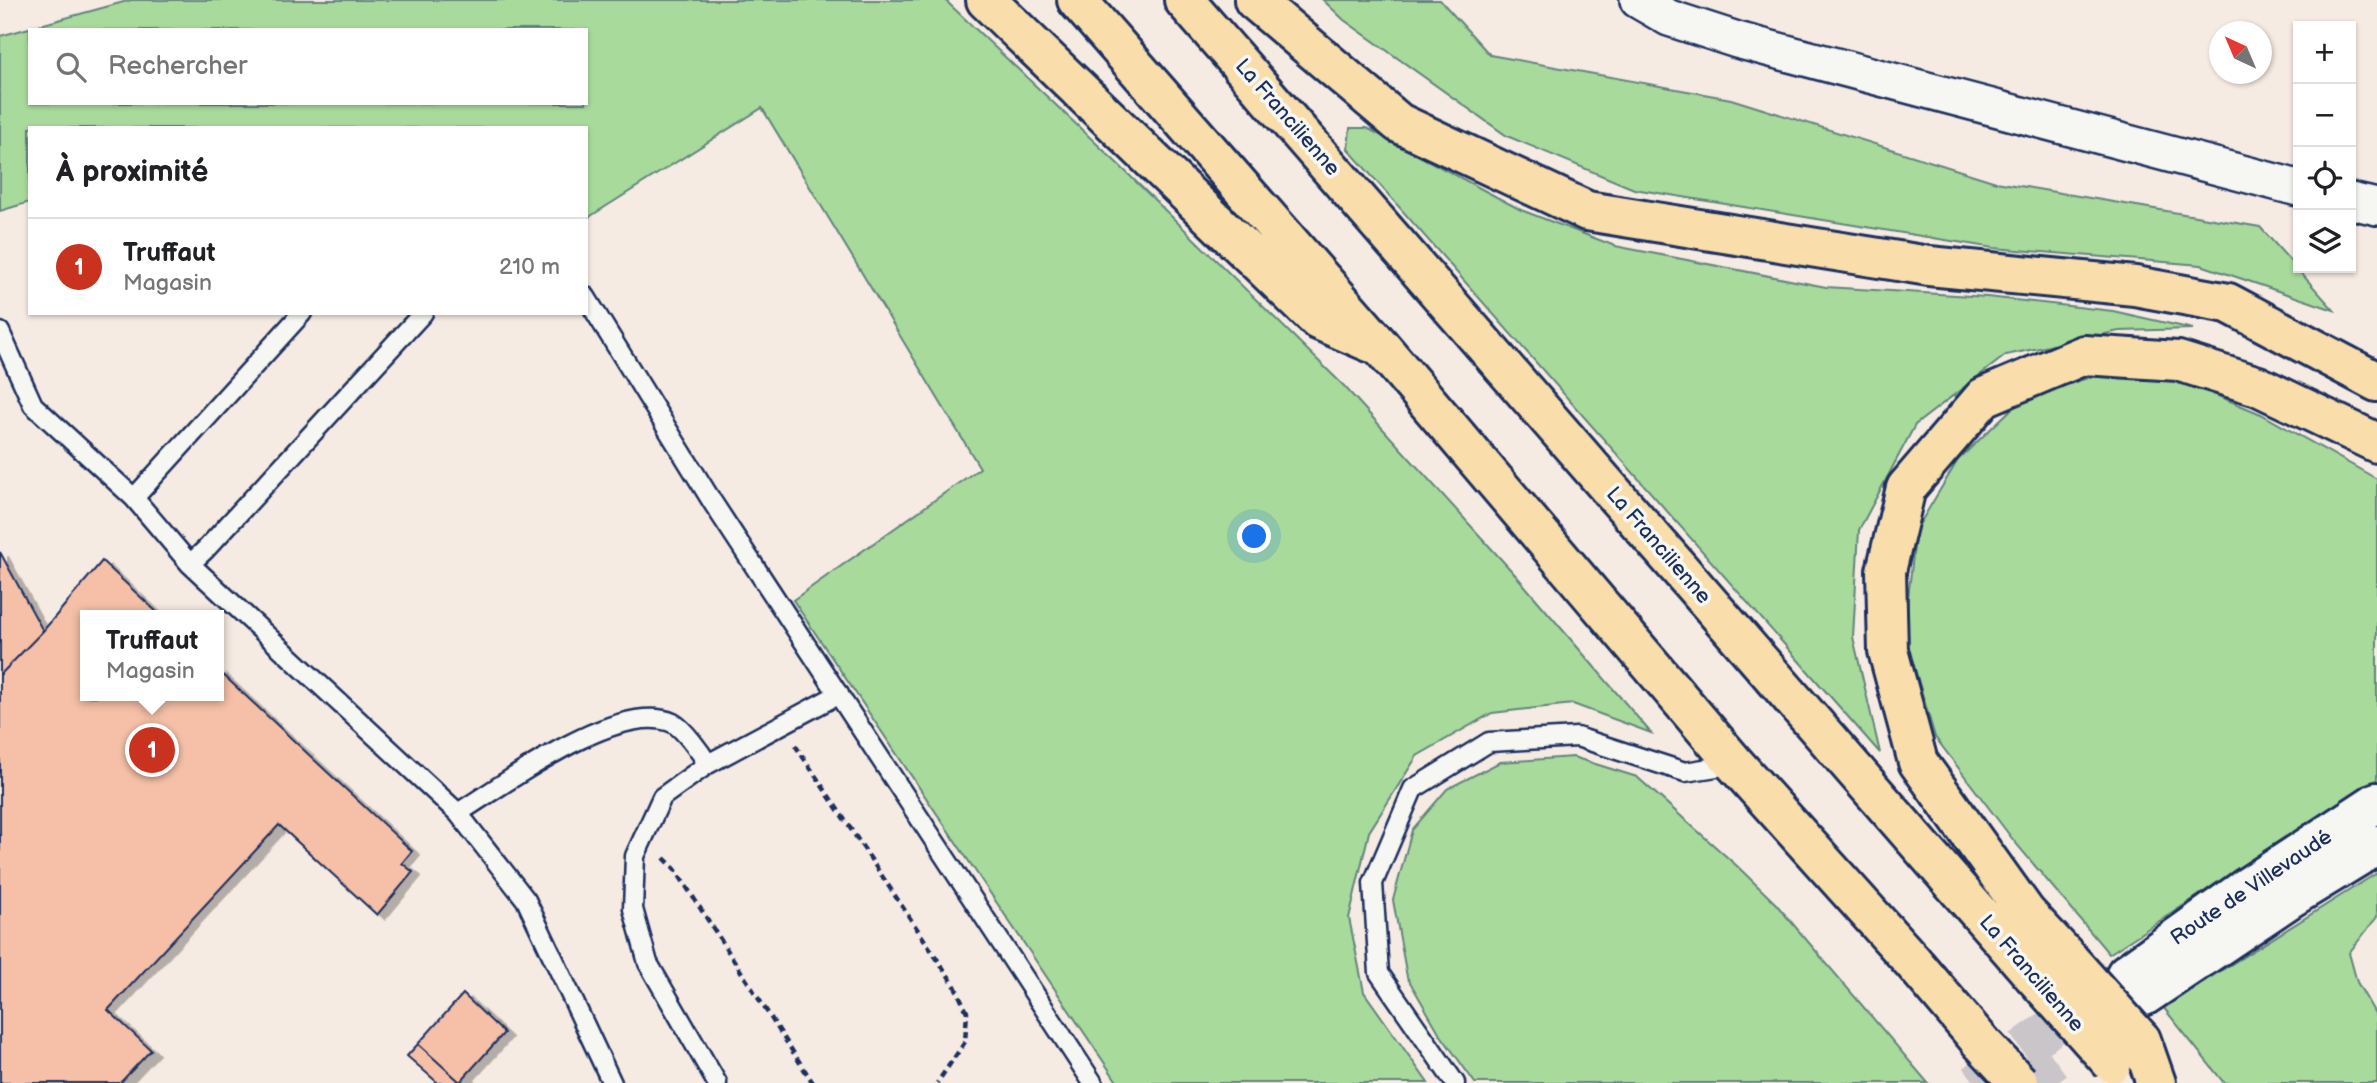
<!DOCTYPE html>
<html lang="fr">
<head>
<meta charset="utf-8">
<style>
	:root { --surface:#fff; --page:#f6f6f6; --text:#202124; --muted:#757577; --line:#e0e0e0; --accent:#c8321e }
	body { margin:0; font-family:"Balsamiq Sans",sans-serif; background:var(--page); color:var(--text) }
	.controls { position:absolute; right:21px; top:21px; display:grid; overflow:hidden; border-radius:0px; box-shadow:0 2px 5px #0004 }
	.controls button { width:63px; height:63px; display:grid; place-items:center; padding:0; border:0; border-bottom:2px solid var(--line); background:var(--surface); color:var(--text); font:35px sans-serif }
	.compass { position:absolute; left:2209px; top:21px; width:63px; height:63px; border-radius:50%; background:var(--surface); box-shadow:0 2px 5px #0004; rotate:316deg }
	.you { position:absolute; left:1255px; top:537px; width:24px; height:24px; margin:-18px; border:5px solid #fff; border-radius:50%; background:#1a73e8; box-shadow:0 0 0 10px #1a73e833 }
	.badge { display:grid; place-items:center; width:46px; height:46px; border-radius:50%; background:var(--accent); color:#fff; font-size:23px; font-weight:700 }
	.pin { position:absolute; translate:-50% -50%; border:4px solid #fff; box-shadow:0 2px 7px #0006 }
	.popup { position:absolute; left:80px; top:610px; width:144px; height:91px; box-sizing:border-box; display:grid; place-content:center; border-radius:0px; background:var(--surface); filter:drop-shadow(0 2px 5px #0005); font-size:23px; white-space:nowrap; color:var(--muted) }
	.popup b { font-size:26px; color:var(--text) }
	.popup::after { content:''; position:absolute; left:50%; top:100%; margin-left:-14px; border:14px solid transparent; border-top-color:var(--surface) }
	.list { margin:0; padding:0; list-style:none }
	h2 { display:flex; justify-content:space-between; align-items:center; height:91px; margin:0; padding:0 28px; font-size:30px }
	h2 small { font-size:23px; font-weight:400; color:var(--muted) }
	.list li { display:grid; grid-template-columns:46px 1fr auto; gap:21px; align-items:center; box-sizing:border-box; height:98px; padding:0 28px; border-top:2px solid var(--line) }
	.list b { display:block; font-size:26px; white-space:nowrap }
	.list p { margin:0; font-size:23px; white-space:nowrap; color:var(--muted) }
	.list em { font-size:23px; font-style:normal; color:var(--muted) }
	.icon { flex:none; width:38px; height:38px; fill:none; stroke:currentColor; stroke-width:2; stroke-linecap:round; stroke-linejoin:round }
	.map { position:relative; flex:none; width:2377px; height:1083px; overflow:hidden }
	.search { position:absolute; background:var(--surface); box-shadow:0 2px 5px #0004; left:28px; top:28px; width:560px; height:77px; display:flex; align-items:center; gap:18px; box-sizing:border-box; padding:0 24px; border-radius:0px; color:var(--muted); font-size:26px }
	.panel { position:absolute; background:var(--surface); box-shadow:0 2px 5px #0004; left:28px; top:126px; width:560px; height:189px; border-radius:0px }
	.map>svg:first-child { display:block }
	.green { fill:#a8da9c; stroke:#62847d; stroke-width:2; fill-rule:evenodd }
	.building { fill:#f5c0a7; stroke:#1b2f5e; stroke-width:2; filter:url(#shadow) }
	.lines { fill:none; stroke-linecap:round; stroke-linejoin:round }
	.secondary-tunnel { stroke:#cac5c8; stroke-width:38; stroke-dasharray:38 19; stroke-linecap:butt }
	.lane-casing { stroke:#1b2f5e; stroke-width:23 }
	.street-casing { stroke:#1b2f5e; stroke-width:40 }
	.secondary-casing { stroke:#1b2f5e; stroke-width:44 }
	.highway-casing { stroke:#1b2f5e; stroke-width:44 }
	.path { stroke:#1b2f5e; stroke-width:4.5; stroke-dasharray:7 5; stroke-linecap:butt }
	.lane { stroke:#f6f6f2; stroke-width:18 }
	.street { stroke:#f6f6f2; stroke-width:35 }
	.secondary { stroke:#f6f6f2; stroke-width:38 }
	.highway { stroke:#f9deab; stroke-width:38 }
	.highway-bridge-casing { stroke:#1b2f5e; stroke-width:44; stroke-linecap:butt }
	.highway-bridge { stroke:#f9deab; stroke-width:38 }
	.labels { text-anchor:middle; stroke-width:7; stroke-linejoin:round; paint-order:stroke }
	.street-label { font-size:21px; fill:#1b2f5e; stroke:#f6f6f2 }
</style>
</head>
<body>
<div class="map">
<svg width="2377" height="1083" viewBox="0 0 2377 1083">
	<defs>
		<filter id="shadow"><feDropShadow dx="8" dy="4.5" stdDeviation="0" flood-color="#0004"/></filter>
	</defs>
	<rect width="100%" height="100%" fill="#f6ebe3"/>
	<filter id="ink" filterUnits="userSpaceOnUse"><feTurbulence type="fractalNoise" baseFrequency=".0143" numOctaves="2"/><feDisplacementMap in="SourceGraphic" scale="14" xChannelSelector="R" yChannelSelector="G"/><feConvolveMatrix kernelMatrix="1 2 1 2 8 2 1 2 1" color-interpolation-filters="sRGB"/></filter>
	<g filter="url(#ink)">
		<path class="green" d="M131 0H945L1119 165 1344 386 1519 579 1651 733 1573 704 1492 713 1417 756 1369 832 1349 918 1364 992 1428 1083H1118L793 600 980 468 762 108 586 219V128H30V202L0 211V36ZM30 30H586V103H30Z
			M1323 0H1440L1490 55 1731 99 1996 182 2260 227 2334 310 2201 265 1994 248 1634 189 1507 136 1344 20Z
			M1350 128H1367L1521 210 1615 246 1826 287 1987 297 2113 311 2193 329 2119 331 2006 355 1915 425 1859 530 1853 637 1880 753 1348 149Z
			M2108 371 2187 383 2261 414 2377 479V779L2109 954 2014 841 1935 737 1904 632 1916 530 1958 460 2020 401Z
			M1573 757 1637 777 1737 866 1776 904 1928 1083H1475L1440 1034 1407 977 1393 900 1412 830 1447 789 1500 762Z
			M2377 873V917L2349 953 2357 982 2377 1017V1083H2224L2163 1007Z"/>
		<path class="building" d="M0 552 43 631 0 675Z
			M102 561 160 615H86V696H218V670L412 851 402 863 413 872 377 915 279 825 108 1010 151 1050 120 1083H0V675L43 631Z
			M463 994 504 1033 460 1082 418 1044Z
			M418 1044 460 1082V1083H438L407 1056Z"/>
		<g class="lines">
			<path class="secondary-tunnel" d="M1975 1083 2096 995
				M2025 1083 2113 1018"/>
			<g class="lane-casing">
				<path id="lane" d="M586 297 713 503 1093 1083
					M0 332 33 405 134 498 190 564 458 813 526 900 612 1083
					M134 498 302 313
					M190 564 206 549 423 313
					M708 764 839 694
					M458 813C505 784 618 699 673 723 684 729 701 753 708 764L662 797 635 856 633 909 648 963 717 1083
					M1455 1083 1379 973 1373 883 1413 789 1489 742 1577 737 1685 772 1735 764"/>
			</g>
			<g class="street-casing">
				<path id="street" d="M1638 0 1669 18 1737 40 2298 188
					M2351 201 2377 207"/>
			</g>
			<g class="secondary-casing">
				<path id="secondary" d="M2126 974 2246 888 2377 802
					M2144 996 2292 897 2377 845"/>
			</g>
			<g class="highway-casing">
				<path id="highway" d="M986 0 1318 320 1372 343
					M1077 0 1381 347 1735 764 1913 962 1980 1041
					M1184 0 2033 975
					M1254 0 1399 123 1587 211 1929 266 2135 286 2228 303 2377 382
					M2064 954 2026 913 1918 762 1888 651 1886 571 1906 488 1984 397 2084 355 2178 361 2258 386 2377 443
					M2141 1040 2156 1083"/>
			</g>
			<path class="path" d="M795 745 955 986 967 1012 965 1042 937 1083
				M664 858 675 869 813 1083"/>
			<use href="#lane" class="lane"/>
			<use href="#street" class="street"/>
			<use href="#secondary" class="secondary"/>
			<use href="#highway" class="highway"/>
			<g class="highway-bridge-casing">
				<path id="highway-bridge" d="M2064 954 2141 1040
					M2033 975 2112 1063
					M1980 1041 2019 1083"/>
			</g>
			<use href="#highway-bridge" class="highway-bridge"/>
		</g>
	</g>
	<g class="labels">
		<g class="street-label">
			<text transform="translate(1288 117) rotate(49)" y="7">La Francilienne</text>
			<text transform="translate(1659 545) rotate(49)" y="7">La Francilienne</text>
			<text transform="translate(2251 887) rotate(-34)" y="7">Route de Villevaudé</text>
			<text transform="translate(2032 973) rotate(49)" y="7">La Francilienne</text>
		</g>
	</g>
</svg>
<div class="controls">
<button>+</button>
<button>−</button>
<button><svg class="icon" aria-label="locate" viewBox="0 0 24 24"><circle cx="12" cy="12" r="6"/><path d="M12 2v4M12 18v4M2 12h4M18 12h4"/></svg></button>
<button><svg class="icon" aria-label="layers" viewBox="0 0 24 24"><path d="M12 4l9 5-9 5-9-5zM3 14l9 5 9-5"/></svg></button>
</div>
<svg class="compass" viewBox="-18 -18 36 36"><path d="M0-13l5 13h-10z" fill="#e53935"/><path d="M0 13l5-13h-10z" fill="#757577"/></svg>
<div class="you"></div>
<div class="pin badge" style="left:152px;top:750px">1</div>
<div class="popup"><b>Truffaut</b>Magasin</div>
<div class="search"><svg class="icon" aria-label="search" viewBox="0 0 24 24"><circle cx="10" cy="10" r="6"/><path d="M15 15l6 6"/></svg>Rechercher</div>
<section class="panel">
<h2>À proximité<small></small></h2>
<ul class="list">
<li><span class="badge">1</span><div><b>Truffaut</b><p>Magasin</p></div><em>210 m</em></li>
</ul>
</section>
</div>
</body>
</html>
